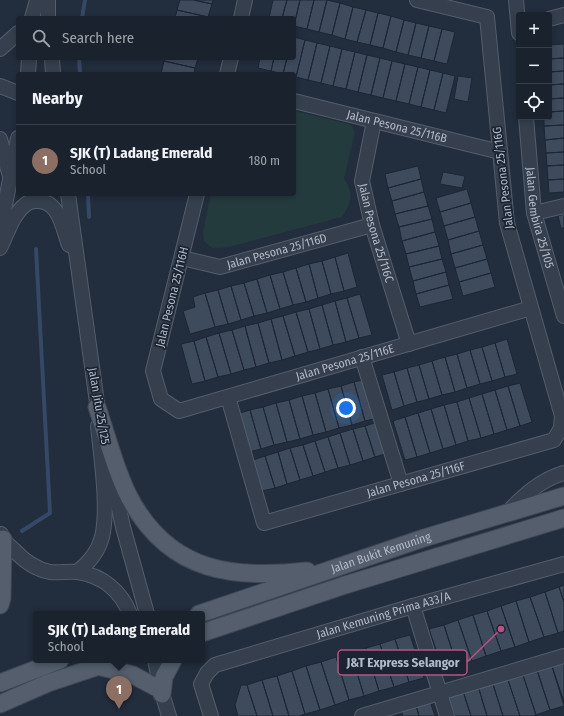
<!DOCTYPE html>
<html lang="en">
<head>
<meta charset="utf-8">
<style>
	:root { --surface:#1a222e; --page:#232a36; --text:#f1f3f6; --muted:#9fa4aa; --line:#383f4a; --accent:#ea580c }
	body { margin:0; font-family:"Fira Sans Condensed",sans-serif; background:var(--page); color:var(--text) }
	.controls { position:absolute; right:12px; top:12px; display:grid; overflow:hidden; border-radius:4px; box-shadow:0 2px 6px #0003 }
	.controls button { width:36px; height:36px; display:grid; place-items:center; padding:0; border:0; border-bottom:1px solid var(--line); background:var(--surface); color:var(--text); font:20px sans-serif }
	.you { position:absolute; left:346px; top:408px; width:14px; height:14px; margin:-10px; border:3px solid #fff; border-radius:50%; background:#1a73e8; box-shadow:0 0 0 6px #1a73e833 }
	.badge { display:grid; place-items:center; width:26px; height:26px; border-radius:50%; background:var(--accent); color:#fff; font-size:13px; font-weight:700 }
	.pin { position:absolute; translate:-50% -33px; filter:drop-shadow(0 1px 2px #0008) }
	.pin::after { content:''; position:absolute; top:21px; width:14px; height:12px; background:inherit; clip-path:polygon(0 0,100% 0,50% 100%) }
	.popup { position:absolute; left:33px; top:611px; width:172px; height:52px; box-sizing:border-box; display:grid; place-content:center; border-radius:4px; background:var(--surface); filter:drop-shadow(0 1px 3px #0005); font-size:13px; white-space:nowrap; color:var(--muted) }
	.popup b { font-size:15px; color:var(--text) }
	.popup::after { content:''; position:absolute; left:50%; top:100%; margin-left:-8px; border:8px solid transparent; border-top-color:var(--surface) }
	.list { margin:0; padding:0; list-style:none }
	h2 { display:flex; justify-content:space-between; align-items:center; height:52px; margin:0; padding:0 16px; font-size:17px }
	h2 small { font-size:13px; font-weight:400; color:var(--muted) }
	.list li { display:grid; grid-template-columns:26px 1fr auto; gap:12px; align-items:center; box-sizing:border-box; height:72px; padding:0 16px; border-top:1px solid var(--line) }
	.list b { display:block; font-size:15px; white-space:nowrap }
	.list p { margin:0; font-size:13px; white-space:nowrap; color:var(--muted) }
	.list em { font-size:13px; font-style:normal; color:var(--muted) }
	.icon { flex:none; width:22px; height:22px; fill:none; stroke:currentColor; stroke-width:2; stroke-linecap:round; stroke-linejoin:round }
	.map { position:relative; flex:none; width:564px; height:716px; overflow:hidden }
	.search { position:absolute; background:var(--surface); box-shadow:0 2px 6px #0003; left:16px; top:16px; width:280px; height:44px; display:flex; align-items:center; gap:10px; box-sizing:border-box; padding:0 14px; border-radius:4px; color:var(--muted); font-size:15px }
	.panel { position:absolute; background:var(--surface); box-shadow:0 2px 6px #0003; left:16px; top:72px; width:280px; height:124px; border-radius:4px }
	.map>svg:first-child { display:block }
	.green { fill:#243b3e }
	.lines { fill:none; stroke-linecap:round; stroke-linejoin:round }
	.stream { stroke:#354865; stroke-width:4 }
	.building { fill:#3e4b5d; stroke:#1d2634 }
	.minor-casing { stroke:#545d6b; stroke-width:16 }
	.major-casing { stroke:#3f4856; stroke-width:19 }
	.minor { stroke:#363f4d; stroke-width:14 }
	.major { stroke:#545e6d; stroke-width:17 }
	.labels { text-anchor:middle; stroke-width:3.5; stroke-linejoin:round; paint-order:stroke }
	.street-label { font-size:12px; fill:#b2bac9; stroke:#1b2432 }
	.leader { fill:none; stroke:#bc5182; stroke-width:1.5 }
	.callout-dot { fill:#bc5182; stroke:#1b2432; stroke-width:1.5 }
	.callout { fill:#1b2432; stroke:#bc5182; stroke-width:1.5 }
	.callout-label { font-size:13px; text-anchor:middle; font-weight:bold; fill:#b2bac9 }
</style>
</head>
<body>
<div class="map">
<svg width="564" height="716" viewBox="0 0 564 716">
	<rect width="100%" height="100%" fill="#222d3d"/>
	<path class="green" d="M294 111 348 124 352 126 355 133 344 178C354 195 352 201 342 217L229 247 212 248 204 241 203 231 211 194H294Z"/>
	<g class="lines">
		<path class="stream" d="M82 18 85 0
			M79 58 80 74
			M88 194 89 217
			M22 531 50 513 36 249"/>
	</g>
	<path class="building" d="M180 0H194L212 4 208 17 177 10Z
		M194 0H213L212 4Z
		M273 0H287L282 18H269Z
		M287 0H300L294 25V18H282Z
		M300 0H314L307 29 294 26Z
		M314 0H327L319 32 307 29Z
		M327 0 340 3 332 35 319 32Z
		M340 3 353 7 345 39 332 35Z
		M353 7 366 10 357 42 345 39Z
		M177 10 208 17 175 18Z
		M366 10 378 13 370 45 357 42Z
		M378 13 391 16 383 48 370 45Z
		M391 16 404 20 396 52 383 48Z
		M404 20 416 23 408 55 396 52Z
		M416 23 429 26 421 58 408 55Z
		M429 26 442 29 434 61 421 58Z
		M442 29 455 32 447 64 434 61Z
		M294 37 305 40 296 77 294 74H283L287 58H294Z
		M305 40 317 43 308 80 296 77Z
		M317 43 330 46 321 83 308 80Z
		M564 44V58L549 59V45Z
		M330 46 342 49 333 86 321 83Z
		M342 49 355 52 346 89 333 86Z
		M355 52 367 55 358 92 346 89Z
		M367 55 380 58 371 95 358 92Z
		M165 58H198L195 68 164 61Z
		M260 58H274L271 71 258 68Z
		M274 58H287L283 74 271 71Z
		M380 58 392 61 383 98 371 95Z
		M564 58V71L549 72V59Z
		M164 61 195 68 194 74H161Z
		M392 61 405 64 396 101 383 98Z
		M405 64 418 67 409 104 396 101Z
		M418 67 430 70 421 107 409 104Z
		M430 70 443 73 434 110 421 107Z
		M564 71V84L549 85V72Z
		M443 73 455 76 446 113 434 110Z
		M458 76 472 78 468 102 454 99Z
		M564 84V98L549 99V85Z
		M564 98V111L549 112V99Z
		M564 111V125L544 126V117H549V112Z
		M564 125V138L545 140 544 126Z
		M564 138V152L546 153 545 140Z
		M564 152V165L547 166 546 153Z
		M564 165V179L548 180 547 166Z
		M418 166 421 179 388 188 385 174Z
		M443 172 465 176 462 188 440 184Z
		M421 179 424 192 392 201 388 188Z
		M564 179V192L549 193 548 180Z
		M467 189 471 203 440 212 436 198Z
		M424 192 428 206 395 214 392 201Z
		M471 203 475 217 444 226 440 212Z
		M428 206 432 219 399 227 395 214Z
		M564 214V228H561L558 216Z
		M475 217 479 231 448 240 444 226Z
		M432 219 435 232 402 241 399 227Z
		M479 231 483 245 451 254 448 240Z
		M435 232 439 246 406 254 402 241Z
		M483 245 487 259 455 268 451 254Z
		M439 246 442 259 409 267 406 254Z
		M348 253 357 287 344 291 335 257Z
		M335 257 344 291 331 294 322 261Z
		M442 259 446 272 413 281 409 267Z
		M487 259 491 273 459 282 455 268Z
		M322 261 331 294 318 298 309 264Z
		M309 264 318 298 306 302 296 268Z
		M296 268 306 302 293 305 283 272Z
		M283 272 293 305 280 309 270 275Z
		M446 272 449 285 416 294 413 281Z
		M491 273 495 287 463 296 459 282Z
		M270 275 280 309 267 313 257 279Z
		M257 279 267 313 254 316 244 283Z
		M244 283 254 316 241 320 231 286Z
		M449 285 453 299 420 307 416 294Z
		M231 286 241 320 228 324 218 290Z
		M218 290 228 324 215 327 205 293Z
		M205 293 215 327 190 334 183 311 195 307 193 297Z
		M360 294 372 335 359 338 347 298Z
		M347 298 359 338 346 342 335 301Z
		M335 301 346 342 333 345 322 305Z
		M322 305 333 345 320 349 309 309Z
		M309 309 320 349 308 352 296 312Z
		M296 312 308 352 295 356 283 316Z
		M283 316 295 356 282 360 271 319Z
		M271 319 282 360 269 363 258 323Z
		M258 323 269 363 256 367 245 326Z
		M245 326 256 367 244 370 232 330Z
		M232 330 244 370 231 374 219 333Z
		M219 333 231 374 218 377 206 337Z
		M206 337 218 377 205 381 194 341Z
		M507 339 517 374 505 377 495 343Z
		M194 341 205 381 192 384 181 344Z
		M495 343 505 377 492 381 482 347Z
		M482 347 492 381 480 384 470 350Z
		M470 350 480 384 467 388 457 354Z
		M457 354 467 388 455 392 445 357Z
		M445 357 455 392 442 395 432 361Z
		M432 361 442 395 429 399 419 365Z
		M419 365 429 399 417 402 407 368Z
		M407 368 417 402 404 406 394 372Z
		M394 372 404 406 392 410 382 375Z
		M367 379 378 418 365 421 354 382Z
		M354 382 365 421 352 425 341 386Z
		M520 383 532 422 520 426 508 386Z
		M341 386 352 425 339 428 328 389Z
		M508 386 520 426 507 430 495 390Z
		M328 389 339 428 326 432 315 393Z
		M495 390 507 430 494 434 482 394Z
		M315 393 326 432 313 435 302 396Z
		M482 394 494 434 481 438 469 398Z
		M302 396 313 435 300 439 289 400Z
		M469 398 481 438 468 441 457 402Z
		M289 400 300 439 287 442 276 403Z
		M457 402 468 441 456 445 444 405Z
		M276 403 287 442 274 445 263 407Z
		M444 405 456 445 443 449 431 409Z
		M263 407 274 445 261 449 250 410Z
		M431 409 443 449 430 453 418 413Z
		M250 410 261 449 248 452 237 414Z
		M418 413 430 453 417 457 405 417Z
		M405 417 417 457 405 460 393 421Z
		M378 422 388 453 375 457 365 426Z
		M365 426 375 457 363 461 353 429Z
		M353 429 363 461 350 465 340 433Z
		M340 433 350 465 338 468 328 437Z
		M328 437 338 468 325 472 315 441Z
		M315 441 325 472 313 476 303 445Z
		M303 445 313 476 300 480 290 448Z
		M290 448 300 480 287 484 278 452Z
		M278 452 287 484 275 488 265 456Z
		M265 456 275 488 262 491 253 460Z
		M564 585V602L559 587Z
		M559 587 564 602V631L558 633 545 592Z
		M545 592 558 633 544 637 530 597Z
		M530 597 544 637 529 642 516 601Z
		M516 601 529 642 515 647 501 606Z
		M501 606 515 647 501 651 487 611Z
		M487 611 501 651 486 656 473 615Z
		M473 615 486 656 472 661 458 620Z
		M458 620 472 661 457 666 444 625Z
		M444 625 457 666 443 670 429 629Z
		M410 635 424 678 409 682 395 639Z
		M395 639 409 682 394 687 380 644Z
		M380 644 394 687 379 691 366 648Z
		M366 648 379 691 364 696 351 653Z
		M351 653 364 696 349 700 336 657Z
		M336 657 349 700 335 705 321 662Z
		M564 658V702L551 663Z
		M321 662 335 705 320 710 306 666Z
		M551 663 564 706 550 710 536 667Z
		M306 666 320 710 305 714 292 671Z
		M536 667 550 710 536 715 522 672Z
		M292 671 305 714 299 716H289L277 676Z
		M522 672 536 715 533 716H520L507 677Z
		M277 676 289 716H273L262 680Z
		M507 677 520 716H503L492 681Z
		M262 680 273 716H257L247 685Z
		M492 681 503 716H487L478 686Z
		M241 685H247L257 716H238L235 705Z
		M478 686 487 716H471L463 691Z
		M463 691 471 716H455L448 696Z
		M430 701 435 716H419L416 705Z
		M416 705 419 716H403L401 710Z"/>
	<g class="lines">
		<g class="minor-casing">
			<g id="minor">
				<path d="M48 0V18"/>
				<path d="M516 0 519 33"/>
				<path d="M32 18 37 0"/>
				<path d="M241 18 245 0"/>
				<path d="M549 19 564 15"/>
				<path d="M0 49 18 33"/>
				<path d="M52 58 53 74"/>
				<path d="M28 74 29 58"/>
				<path d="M227 74 231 58"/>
				<path d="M0 86 18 93"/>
				<path id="s1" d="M294 101 500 152"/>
				<path id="s2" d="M526 117 534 213 564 316"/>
				<path id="s3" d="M374 121 362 181 372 225 409 344"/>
				<path d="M0 139 9 173"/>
				<path d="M68 194 99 417"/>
				<path id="s4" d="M197 194 153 371 161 399 179 411 531 308"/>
				<path d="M534 213 564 206"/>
				<path d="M0 231 18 138"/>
				<path d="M0 248C7 234 13 214 25 205 28 202 32 201 36 201 59 199 63 229 69 245"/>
				<path id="s5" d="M182 258 220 267 372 225"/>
				<path d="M362 357 401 484"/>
				<path id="s6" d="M228 397 264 523 554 440 561 428 562 416 507 223 487 17 417 0"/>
				<path d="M109 463 123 527 147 614"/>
				<path d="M506 514C523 496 540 480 564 473"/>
				<path d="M1 534C3 541 8 545 14 550 24 561 35 569 50 572 59 573 69 571 78 572 103 576 121 591 130 614"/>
				<path d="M77 572C89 563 98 552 102 537 109 509 101 456 98 426"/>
				<path d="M413 606 447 716"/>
				<path d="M155 660 161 690 169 716"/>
				<path id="s7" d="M211 716 201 684 207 673 215 665 413 606 564 564"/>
				<path d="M362 716 564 656"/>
			</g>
		</g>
		<g class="major-casing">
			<g id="major">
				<path d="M97 407C107 436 118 479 133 504 173 573 235 579 307 571"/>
				<path d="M0 605 2 598 3 539"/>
				<path id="s8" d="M199 614 424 538 564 496"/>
				<path d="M202 633 345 585 564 518"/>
				<path d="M98 666 133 675 161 690"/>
				<path d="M0 683 60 660"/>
				<path d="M162 694 164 677 173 660"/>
				<path d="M0 704 48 683 117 660"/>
			</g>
		</g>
		<use href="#minor" class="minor"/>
		<use href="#major" class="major"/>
	</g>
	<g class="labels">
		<g class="street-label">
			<text dy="4" stroke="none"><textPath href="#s1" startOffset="106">Jalan Pesona 25/116B</textPath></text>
			<text transform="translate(503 178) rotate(-97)" y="4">Jalan Pesona 25/116G</text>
			<text dy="4" stroke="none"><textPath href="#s2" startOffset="102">Jalan Gembira 25/105</textPath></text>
			<text dy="4" stroke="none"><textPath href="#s3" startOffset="115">Jalan Pesona 25/116C</textPath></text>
			<text dy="4" stroke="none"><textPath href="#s5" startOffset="98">Jalan Pesona 25/116D</textPath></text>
			<text transform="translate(172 297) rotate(-76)" y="4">Jalan Pesona 25/116H</text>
			<text dy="4" stroke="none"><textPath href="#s4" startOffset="406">Jalan Pesona 25/116E</textPath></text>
			<text transform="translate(99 406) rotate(80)" y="4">Jalan Jitu 25/125</text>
			<text dy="4" stroke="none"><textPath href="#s6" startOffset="289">Jalan Pesona 25/116F</textPath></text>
			<text dy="4" stroke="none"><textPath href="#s8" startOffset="192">Jalan Bukit Kemuning</textPath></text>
			<text dy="4" stroke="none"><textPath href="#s7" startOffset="233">Jalan Kemuning Prima A33/A</textPath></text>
		</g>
	</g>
	<path class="leader" d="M501 629L467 662"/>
	<circle class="callout-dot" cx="501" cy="629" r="4"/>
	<rect class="callout" x="338" y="650" width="129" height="25" rx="4"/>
	<g class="callout-label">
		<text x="403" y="667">J&amp;T Express Selangor</text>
	</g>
</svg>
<div class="controls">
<button>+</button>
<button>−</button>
<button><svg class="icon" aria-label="locate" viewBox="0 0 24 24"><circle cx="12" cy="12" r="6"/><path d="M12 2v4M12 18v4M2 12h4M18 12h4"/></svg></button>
</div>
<div class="you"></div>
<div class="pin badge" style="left:119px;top:709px;background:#8d6e63">1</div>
<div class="popup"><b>SJK (T) Ladang Emerald</b>School</div>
<div class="search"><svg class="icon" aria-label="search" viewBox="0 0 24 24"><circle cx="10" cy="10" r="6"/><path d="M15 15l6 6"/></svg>Search here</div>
<section class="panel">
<h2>Nearby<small></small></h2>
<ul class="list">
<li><span class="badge" style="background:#8d6e63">1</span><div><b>SJK (T) Ladang Emerald</b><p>School</p></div><em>180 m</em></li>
</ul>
</section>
</div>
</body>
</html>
